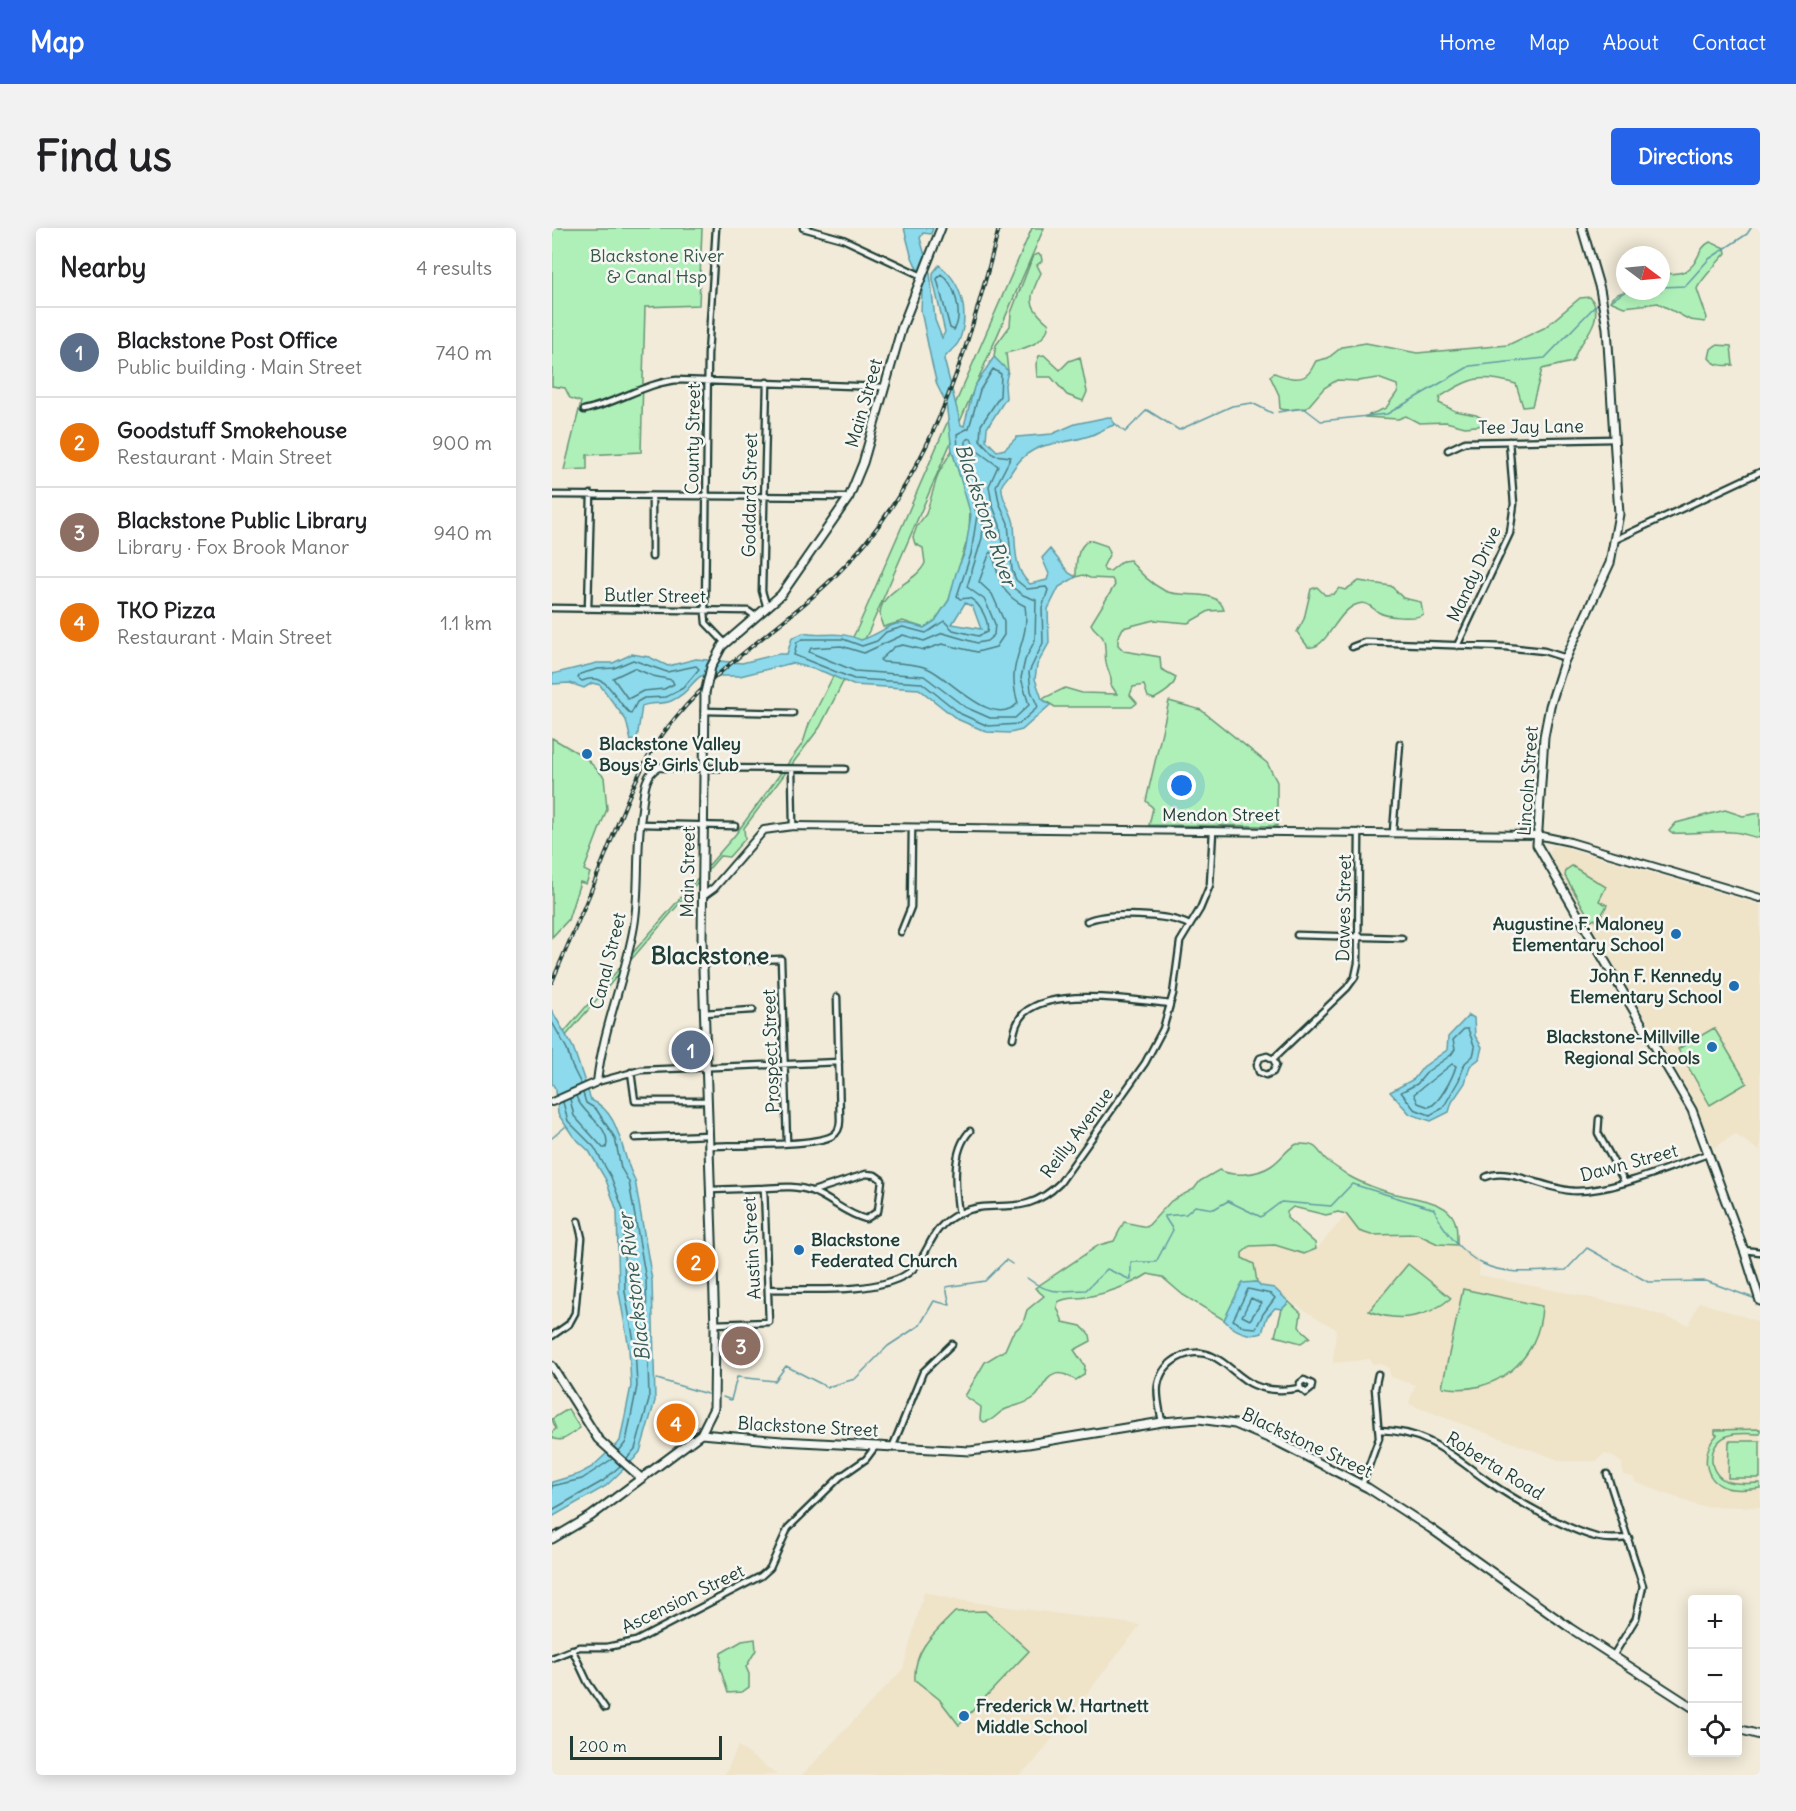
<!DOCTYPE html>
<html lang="en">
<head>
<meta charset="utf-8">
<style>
	:root { --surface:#fff; --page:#f2f2f2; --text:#202124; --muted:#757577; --line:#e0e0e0; --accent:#2563eb }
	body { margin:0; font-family:Delius,sans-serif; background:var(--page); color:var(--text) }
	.controls { position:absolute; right:18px; bottom:18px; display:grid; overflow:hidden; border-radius:6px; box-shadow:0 3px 15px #0003 }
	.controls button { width:54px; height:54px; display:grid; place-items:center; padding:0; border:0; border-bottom:2px solid var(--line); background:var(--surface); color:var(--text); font:30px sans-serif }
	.compass { position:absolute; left:1064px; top:18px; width:54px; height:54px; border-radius:50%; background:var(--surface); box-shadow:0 3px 15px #0003; rotate:106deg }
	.scale { position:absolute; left:18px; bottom:15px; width:152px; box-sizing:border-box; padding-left:6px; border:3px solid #1f3d34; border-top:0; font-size:16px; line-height:21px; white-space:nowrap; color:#1f3d34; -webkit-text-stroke:4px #f6f6f2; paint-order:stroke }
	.you { position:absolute; left:630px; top:558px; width:21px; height:21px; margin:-15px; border:4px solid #fff; border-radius:50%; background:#1a73e8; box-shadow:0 0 0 9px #1a73e833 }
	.badge { display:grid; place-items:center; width:39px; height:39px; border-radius:50%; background:var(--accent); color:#fff; font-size:20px; font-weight:700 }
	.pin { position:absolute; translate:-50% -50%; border:3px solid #fff; box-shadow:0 2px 6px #0006 }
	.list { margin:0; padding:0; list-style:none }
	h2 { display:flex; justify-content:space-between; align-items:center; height:78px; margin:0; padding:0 24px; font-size:26px }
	h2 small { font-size:20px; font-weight:400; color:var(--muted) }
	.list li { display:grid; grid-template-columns:39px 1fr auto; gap:18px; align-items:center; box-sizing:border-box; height:90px; padding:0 24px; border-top:2px solid var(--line) }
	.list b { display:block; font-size:22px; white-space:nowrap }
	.list p { margin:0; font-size:20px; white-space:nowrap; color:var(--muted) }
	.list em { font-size:20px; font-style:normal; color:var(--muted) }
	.icon { flex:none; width:33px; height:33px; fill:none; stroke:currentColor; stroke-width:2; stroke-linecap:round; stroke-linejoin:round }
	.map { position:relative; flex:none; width:1208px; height:1547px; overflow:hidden; border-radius:6px }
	header { display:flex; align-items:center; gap:36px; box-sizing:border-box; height:84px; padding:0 30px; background:var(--accent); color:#fff }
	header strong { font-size:28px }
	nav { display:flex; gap:33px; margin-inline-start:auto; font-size:21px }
	.intro { display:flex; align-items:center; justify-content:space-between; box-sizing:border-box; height:144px; padding:0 36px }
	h1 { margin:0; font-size:42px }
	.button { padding:15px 27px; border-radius:6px; background:var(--accent); color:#fff; font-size:21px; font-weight:700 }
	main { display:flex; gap:36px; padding:0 36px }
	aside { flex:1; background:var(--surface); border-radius:6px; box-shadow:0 3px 15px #0003 }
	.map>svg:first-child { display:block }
	.built { fill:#efe3c8 }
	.green { fill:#aff0b8; stroke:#679676; stroke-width:1.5 }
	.water { fill:#8ddaed; stroke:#619ba3; stroke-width:1.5; fill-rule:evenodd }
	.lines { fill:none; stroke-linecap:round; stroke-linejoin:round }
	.shore { stroke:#4b7c7e; stroke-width:1.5 }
	.stream { stroke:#619ba3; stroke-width:1.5 }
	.minor-casing { stroke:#1f3d34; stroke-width:9 }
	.tertiary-casing { stroke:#1f3d34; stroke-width:10 }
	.secondary-casing { stroke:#1f3d34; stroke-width:11 }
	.minor { stroke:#f6f6f2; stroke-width:4.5 }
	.tertiary { stroke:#f6f6f2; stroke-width:6 }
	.secondary { stroke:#f6f6f2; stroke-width:7 }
	.rail-casing { stroke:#1f3d34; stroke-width:4 }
	.rail { stroke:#f6f6f2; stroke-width:1.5; stroke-dasharray:4.5; stroke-linecap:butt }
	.secondary-bridge-casing { stroke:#1f3d34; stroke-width:11; stroke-linecap:butt }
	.secondary-bridge { stroke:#f6f6f2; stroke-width:7 }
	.poi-dot { fill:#1f6fb2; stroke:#f6f6f2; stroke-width:2 }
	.labels { text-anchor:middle; stroke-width:5; stroke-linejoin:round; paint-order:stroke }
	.park-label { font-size:18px; fill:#355848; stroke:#f6f6f2 }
	.street-label { font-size:18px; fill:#1f3d34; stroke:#f6f6f2 }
	.poi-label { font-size:18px; font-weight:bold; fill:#1f3d34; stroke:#f6f6f2; text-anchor:start }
	.water-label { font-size:20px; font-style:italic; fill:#355c59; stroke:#f6f6f2 }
	.district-label { font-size:24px; font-weight:bold; fill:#1f3d34; stroke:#f6f6f2 }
</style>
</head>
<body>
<header>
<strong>Map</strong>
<nav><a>Home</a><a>Map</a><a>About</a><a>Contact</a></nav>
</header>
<div class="intro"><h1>Find us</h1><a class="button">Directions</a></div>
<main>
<aside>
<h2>Nearby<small>4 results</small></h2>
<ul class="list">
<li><span class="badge" style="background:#5c6f8a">1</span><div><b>Blackstone Post Office</b><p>Public building · Main Street</p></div><em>740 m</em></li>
<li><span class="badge" style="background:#e8710a">2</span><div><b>Goodstuff Smokehouse</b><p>Restaurant · Main Street</p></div><em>900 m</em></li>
<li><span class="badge" style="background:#8d6e63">3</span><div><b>Blackstone Public Library</b><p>Library · Fox Brook Manor</p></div><em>940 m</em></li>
<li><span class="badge" style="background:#e8710a">4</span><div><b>TKO Pizza</b><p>Restaurant · Main Street</p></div><em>1.1 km</em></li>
</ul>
</aside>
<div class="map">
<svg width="1208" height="1547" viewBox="0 0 1208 1547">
	<rect width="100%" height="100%" fill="#f2ebd9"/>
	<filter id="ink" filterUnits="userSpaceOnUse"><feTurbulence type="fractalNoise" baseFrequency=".0167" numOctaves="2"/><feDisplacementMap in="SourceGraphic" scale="12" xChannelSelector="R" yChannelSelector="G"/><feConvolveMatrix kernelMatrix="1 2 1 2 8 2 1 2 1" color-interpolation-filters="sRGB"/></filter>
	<g filter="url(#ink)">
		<path class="built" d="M1000 618 1011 619 1208 677V923L1183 906 1162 920 1140 869 997 626Z
			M816 962 928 1032 927 1047 1087 1080 1137 1097 1147 1074 1205 1093 1208 1101V1279L1147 1278 1083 1254 1082 1249 1071 1247 1070 1235 1059 1227 1051 1226 1045 1233H1010L857 1176 863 1157 839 1149 837 1140 827 1135 821 1136 818 1131 781 1135 784 1101 737 1073 651 1043 664 997 763 1023Z
			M372 1364 398 1371 588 1397 482 1534 467 1547H250L351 1441Z
			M186 1518 225 1547H173Z"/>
		<path class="green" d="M0 0H150L147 77 93 79 89 224 35 227V241L12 242 29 174 18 170 13 160 0 158Z
			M480 0H492L317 403 268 499 192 600 193 611 177 629 168 628 0 824V818L183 607 251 515 257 496 306 399Z
			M1158 14 1173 20 1174 25C1167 33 1147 54 1145 61L1155 90 1153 94 1138 92 1106 75 1072 79 1058 73C1064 59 1096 63 1109 63V46C1118 45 1125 47 1133 43 1147 37 1145 20 1158 14Z
			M486 26 489 27 490 33 485 37 489 45C476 70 475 78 497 96 494 116 471 121 454 125L456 143 444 134 442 128 444 117 458 98 459 85 481 28Z
			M1038 69C1053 87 1035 107 1026 121 1023 126 1024 129 1020 134L990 141 980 178 971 179 964 156C928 146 919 149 888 169L887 175 903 183 924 187 933 192 934 197 913 199 894 194 867 195 854 188 846 191 812 189 834 180 846 163 845 157 826 150 806 153 785 152 772 160 754 181C745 179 736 184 728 181L727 167 718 148 722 145C734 149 751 156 759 142 761 139 762 136 764 133L776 130 790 119 814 115 865 125 956 117 992 100 1028 70Z
			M1164 117 1179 118 1181 137C1172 138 1163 138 1157 130L1159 121Z
			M492 127 508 142 517 133 528 129 535 164 531 173 515 167 499 149H485L484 136 487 128Z
			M400 222 418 280 417 306 397 372 383 393 372 400 351 393 331 399C316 364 363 358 373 335L371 320 363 316 361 309 365 298 374 286 386 246Z
			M537 312 555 318 558 325 551 339 553 343H558L571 333 578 332C587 345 598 355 613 363 629 371 666 359 672 382L657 383 636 395 602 392 571 400 566 410V417L572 423 608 429 609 441 624 449C622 460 611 466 602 471L596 469 592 457 581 459 578 467 585 475 580 479H503L490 471 513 460 530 465 565 466 559 457C561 448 555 443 554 434 552 425 555 420 551 410 548 404 542 403 539 396L563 357 560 351 538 350 531 347 524 349C524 335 524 320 537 312Z
			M807 353 839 358 851 370 869 374 871 386C864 392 834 389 826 384 820 380 815 373 806 376 784 382 775 423 756 419L745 404 752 391 759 361 765 359 773 367 782 366 787 360 793 362Z
			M617 473 649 482 715 535 725 554V598L597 597 601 580 594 573Z
			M0 510 33 529 52 549 55 581 32 642 38 645 34 656 28 654 16 692 0 709Z
			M1173 582 1191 588 1208 585V610C1199 609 1189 604 1180 604 1159 603 1139 606 1119 605L1117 603 1124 595Z
			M1020 638 1054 659 1047 673 1055 677 1045 695 1043 691 1039 693 1013 648 1014 642Z
			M1162 800 1195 855 1158 877 1126 821Z
			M745 916C769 915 763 923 778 935 784 939 791 944 797 948 807 954 832 964 844 966 858 969 885 973 896 983 906 992 905 1004 905 1017L886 1016 865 1006 819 1007 807 1003 794 986 786 984 774 987 741 979 735 984V990L763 1015 764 1021 752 1026 723 1017 698 1018 690 1025V1030L702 1036 705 1054 690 1056 672 1092 631 1067 610 1049 596 1046C579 1057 553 1066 534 1069 524 1071 515 1069 506 1074L505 1079 511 1094 529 1098 538 1107 539 1113 522 1122 533 1138 532 1147 524 1152C516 1148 509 1143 501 1147 492 1151 490 1163 483 1169 473 1177 463 1177 452 1182 444 1186 442 1193 432 1194L428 1191 429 1179 413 1168 433 1134 453 1122 460 1106 471 1095 475 1082 492 1068 483 1060 547 1017 562 1013 572 994 595 999 619 973 642 961 648 953 667 942C681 949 705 947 719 938 730 931 734 921 745 916Z
			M856 1036 899 1070C875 1090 846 1095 817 1083Z
			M911 1061 990 1078C988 1132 943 1169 890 1159Z
			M737 1074 749 1085 747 1099 758 1109 749 1115 723 1108 730 1081Z
			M16 1181 28 1200C19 1206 9 1217 0 1209V1204L4 1201 0 1191Z
			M1208 1201V1206C1198 1206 1184 1204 1175 1208 1155 1216 1155 1245 1174 1253 1184 1257 1198 1255 1208 1255V1260C1198 1261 1185 1263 1175 1260 1150 1252 1149 1223 1165 1207L1163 1206V1202Z
			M1177 1213H1208V1250H1176Z
			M433 1383 477 1423 407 1497 387 1471 363 1452C361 1422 383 1404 403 1384Z
			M203 1411 204 1422 194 1439 197 1446V1459L190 1464 176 1465 168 1440 169 1425 190 1413Z"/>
		<path class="water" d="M352 0H381L379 6 371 5 368 10 378 45 383 92 390 110 393 104 381 52V45L387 37C410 54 418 86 407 113 404 120 396 124 392 131L409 197 412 198 422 159 442 129 456 143 453 157 454 170 435 200 434 212 445 223 453 221 465 209 500 206 523 196 556 189 560 190 562 197C553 200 546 205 537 208 504 219 479 210 458 246 456 249 451 254 450 257 448 271 461 284 462 297 464 317 461 342 478 356L495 352 497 346 490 330 498 321 517 345 524 349 507 359 496 381 497 415 485 437 483 451 490 471 498 477 470 502 458 505 435 504 405 491 367 461 301 457 272 444 240 435 188 448H149C138 455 137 465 119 473 109 477 98 474 90 478L85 511 79 513 74 492 48 457 40 455 32 460 18 455 0 456V446L45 435H61L80 426 97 429 116 438 144 431 190 435 226 426H235L240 410 251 405C274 410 283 401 309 412 340 402 336 388 372 400L383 393 397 372 404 345 413 324 419 287 400 222 394 175 385 157 380 136 369 83 370 62 367 45 359 27ZM413 375 421 379 429 401 400 396Z
			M0 783 21 819 39 872C70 885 68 926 83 952L100 1052 103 1173 88 1224 82 1231 54 1258 0 1289V1254L27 1246 40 1239 68 1213 79 1158 77 1120 67 1064 65 983 54 952 37 923 21 908 6 886 4 862 0 855Z
			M917 787 922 790 923 808 930 819 927 831 918 838 913 855 900 874 897 884 879 893 858 886 838 864 862 851 871 839 895 822 896 809Z
			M705 1054 709 1058 722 1060 737 1074 730 1081 723 1080 715 1089 710 1105C697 1110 681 1102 672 1092L690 1055Z"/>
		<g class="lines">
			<path class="shore" d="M389 46C404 56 411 88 402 102L398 100 385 51Z
				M441 141 449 146 448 168 429 197 428 212 442 227 459 229 444 258 447 274 456 295 460 342 464 352 475 361 494 359 496 362 490 380 491 415 477 444 479 463 486 479 467 496 436 498 409 486 370 455 302 451 242 427 245 414 251 411H291L310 418 325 413 334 404 351 399 374 405 392 393 401 402 426 408 435 404C438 393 427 374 417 370L408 371 405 368 419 326 425 287 406 221 405 206 417 200 428 162Z
				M419 210 424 222 446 238 437 258 440 276 448 297 453 344 460 359 471 367 484 372 483 412 473 432 469 450 477 477 463 490H438L413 479 372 448 303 443 257 424 259 420 289 418 312 425 351 407 372 413 391 405 425 415 435 413 442 407 443 396 433 372 415 359 430 310 432 286 414 220V212Z
				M438 324 441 326C446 350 449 367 473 378 479 418 452 431 466 475 441 502 399 451 377 441 365 435 344 435 331 434L328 432 342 419 351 417 372 422 390 416 425 424 444 419 452 407V393L440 366 427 354Z
				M81 432 115 444 144 438 147 441 131 460 114 469 92 470 85 474 79 486C62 474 58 442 30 453L26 450 28 446 46 441 62 440Z
				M82 440 101 448 120 452 122 456 112 461 91 463 76 471 61 450Z
				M0 794 15 821 20 838 29 856
				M912 801H916L923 820 921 828 913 835 907 852 891 880 878 887 862 881 849 864 865 856 876 843 899 827 903 821 901 812Z
				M900 836 904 838C901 849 887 876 877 879L866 875 862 866Z
				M31 865 34 875 44 881 63 910 69 940 77 954 94 1052 97 1172 83 1221 75 1230
				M18 871 22 888 51 920H54C61 899 29 886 24 868
				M11 874 16 893 42 919 59 949 71 981 73 1064 83 1119 85 1158 74 1214 67 1223
				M696 1061 719 1066 723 1070 711 1086 704 1100 692 1099 681 1092Z
				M699 1070 709 1075 698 1092 690 1088Z
				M0 1258 30 1251 60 1231
				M0 1282 51 1253 68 1238"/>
			<path class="stream" d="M1109 59 1133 58 1157 31 1195 6 1199 0
				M1059 73 1074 63
				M726 184 752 180 769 193 835 186 918 138 993 130 1046 75
				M560 193 573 204 595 182 627 202 680 178 700 175 720 185
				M0 910 13 899
				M475 1050C498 1067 506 1063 534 1062L555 1041 579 1052V1034H604L621 1002 612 988 634 986 643 978 662 981 676 973 709 989 729 974 779 978 800 956 882 981C890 1001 911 1027 931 1036 955 1048 988 1043 1014 1042L1035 1020 1096 1054 1154 1053 1204 1071
				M105 1151 155 1166
				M171 1169 179 1172 185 1149 223 1153 234 1138 275 1159 303 1151 336 1118 368 1097 382 1073 398 1077 394 1059 433 1053 454 1032 460 1036"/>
			<g class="minor-casing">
				<path id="minor" d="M164 0 156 126 153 384 154 395 173 415
					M251 0 291 11 370 48
					M32 182C65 175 93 155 125 152L332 159
					M896 222 913 214 1062 211
					M0 267 297 269
					M1065 311 1208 244
					M100 329V268
					M0 380 196 383 203 388
					M215 380 210 363 215 154
					M36 381 39 266
					M905 418 958 305 962 276 957 213
					M800 419 813 414 953 419 992 423 1014 430
					M152 483 241 485
					M152 540 293 541
					M240 542 241 598
					M88 596 183 598
					M841 604 848 516
					M535 693C555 684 618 686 637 697
					M349 704 359 679 360 600
					M745 707 850 710
					M151 734 229 731 235 914
					M152 785 201 782
					M461 810C463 801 465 792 472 785 501 759 582 772 618 776
					M721 831 715 828 708 830 705 837 707 844 714 847 721 844 724 837 721 831 795 760 803 749 806 735 807 604
					M79 844 83 873H155
					M45 854 89 842 287 834
					M1047 891 1046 905 1072 953
					M83 910 156 907
					M156 918C180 917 263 918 280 908 286 905 288 898 288 892L285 769
					M934 949C956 938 997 963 1023 963 1061 964 1120 938 1156 926
					M212 960C228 959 244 957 259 963 278 970 293 986 314 991L326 983 330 952 323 947 314 946 261 963
					M159 962 212 960 217 1094 163 1096
					M407 986C403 960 399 923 418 903
					M1192 1022 1208 1024
					M217 1061C252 1061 333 1067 360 1042 379 1024 376 1001 406 986 443 968 470 993 508 955L593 835 611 801 621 766 628 714 648 681 658 657 661 603
					M0 1108 17 1096 23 1085 30 1010 26 993
					M610 1194C608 1182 604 1168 606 1157 610 1133 638 1118 660 1128 676 1135 686 1150 702 1157 716 1163 732 1163 748 1160L754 1165 759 1161 760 1156 752 1152 748 1155V1160
					M827 1202C877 1203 898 1227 937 1254 963 1272 1014 1301 1044 1309 1055 1312 1066 1311 1077 1310
					M340 1220 371 1144 400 1116
					M1055 1246 1091 1358 1084 1390 1061 1428
					M810 1257 827 1210 823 1160 826 1146
					M20 1421 36 1455 53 1480
					M0 1430 27 1419H55L84 1413 209 1348 218 1340 236 1300 288 1249 314 1231 323 1219"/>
			</g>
			<g class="tertiary-casing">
				<path id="tertiary" d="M151 668 162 660 212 602 241 598 985 607 1018 614 1208 670
					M0 874 45 854C51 800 73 751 82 698 88 662 84 624 89 588 92 572 90 546 107 539L152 540"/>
			</g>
			<g class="secondary-casing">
				<path id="secondary" d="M1030 0 1048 61 1055 100 1067 286 1058 335 1012 434 998 478 992 509 985 617 1140 882 1193 1025 1208 1073
					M170 418 229 367 297 269 311 235 350 99 389 0
					M0 1138 46 1211 89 1250
					M149 1206 230 1213 418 1223 476 1216 610 1194 647 1191 683 1196 728 1215 816 1260 878 1300 1018 1400 1140 1479
					M0 1311 39 1288 149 1206 162 1180 163 1100 150 711 153 465
					M1186 1501 1208 1507"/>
			</g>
			<use href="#minor" class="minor"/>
			<use href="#tertiary" class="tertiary"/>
			<use href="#secondary" class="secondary"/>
			<g class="rail-casing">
				<path id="rail" d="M0 754C17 714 35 674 51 633 69 589 84 542 113 503 158 442 226 403 280 351 377 258 415 126 447 0"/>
			</g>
			<use href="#rail" class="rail"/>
			<g class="secondary-bridge-casing">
				<path id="secondary-bridge" d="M153 465 159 439 170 418"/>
			</g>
			<use href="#secondary-bridge" class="secondary-bridge"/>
		</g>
	</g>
	<g class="poi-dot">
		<circle cx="35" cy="526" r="6"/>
		<circle cx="1124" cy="706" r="6"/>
		<circle cx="1182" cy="758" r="6"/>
		<circle cx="1160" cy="819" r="6"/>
		<circle cx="247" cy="1022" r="6"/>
		<circle cx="412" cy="1488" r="6"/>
	</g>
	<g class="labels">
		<g class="park-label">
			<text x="105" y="34">Blackstone River<tspan x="105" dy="21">&amp; Canal Hsp</tspan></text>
		</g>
		<g class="street-label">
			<text transform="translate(312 175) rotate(-74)" y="6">Main Street</text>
			<text transform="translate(979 199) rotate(-1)" y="6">Tee Jay Lane</text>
			<text transform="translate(141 211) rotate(-89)" y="6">County Street</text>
			<text transform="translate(198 267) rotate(-89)" y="6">Goddard Street</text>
			<text transform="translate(922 346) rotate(-65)" y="6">Mandy Drive</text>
			<text transform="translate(103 368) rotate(1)" y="6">Butler Street</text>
			<text transform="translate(976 553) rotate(-86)" y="6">Lincoln Street</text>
			<text x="669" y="593">Mendon Street</text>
			<text transform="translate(136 644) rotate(-89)" y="6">Main Street</text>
			<text transform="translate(792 680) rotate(-89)" y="6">Dawes Street</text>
			<text transform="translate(56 733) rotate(-76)" y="6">Canal Street</text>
			<text transform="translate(219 823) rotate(-92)" y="6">Prospect Street</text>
			<text transform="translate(525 905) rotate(-53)" y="6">Reilly Avenue</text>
			<text transform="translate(1077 935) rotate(-15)" y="6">Dawn Street</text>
			<text transform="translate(200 1020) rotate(-93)" y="6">Austin Street</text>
			<text transform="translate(256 1199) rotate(3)" y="6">Blackstone Street</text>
			<text transform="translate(755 1215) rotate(25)" y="6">Blackstone Street</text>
			<text transform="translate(943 1238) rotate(32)" y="6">Roberta Road</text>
			<text transform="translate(131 1371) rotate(-26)" y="6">Ascension Street</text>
		</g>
		<g class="poi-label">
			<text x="47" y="522">Blackstone Valley<tspan x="47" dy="21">Boys &amp; Girls Club</tspan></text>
			<text x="1112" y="702" text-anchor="end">Augustine F. Maloney<tspan x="1112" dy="21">Elementary School</tspan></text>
			<text x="1170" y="754" text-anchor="end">John F. Kennedy<tspan x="1170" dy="21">Elementary School</tspan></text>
			<text x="1148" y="815" text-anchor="end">Blackstone-Millville<tspan x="1148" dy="21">Regional Schools</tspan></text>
			<text x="259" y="1018">Blackstone<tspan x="259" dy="21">Federated Church</tspan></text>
			<text x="424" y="1484">Frederick W. Hartnett<tspan x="424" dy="21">Middle School</tspan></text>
		</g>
		<g class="water-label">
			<text transform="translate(434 287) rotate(71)" y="7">Blackstone River</text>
			<text transform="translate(82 1059) rotate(-97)" y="7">Blackstone River</text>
		</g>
		<g class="district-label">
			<text x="158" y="736">Blackstone</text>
		</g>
	</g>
</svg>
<div class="controls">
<button>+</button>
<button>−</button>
<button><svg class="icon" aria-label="locate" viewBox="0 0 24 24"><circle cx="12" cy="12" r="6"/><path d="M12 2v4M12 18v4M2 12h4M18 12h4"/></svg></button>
</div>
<svg class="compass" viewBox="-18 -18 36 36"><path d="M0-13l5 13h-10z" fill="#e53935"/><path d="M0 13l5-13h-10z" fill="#757577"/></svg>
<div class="scale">200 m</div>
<div class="you"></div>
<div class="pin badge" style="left:139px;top:822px;background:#5c6f8a">1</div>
<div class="pin badge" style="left:144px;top:1034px;background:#e8710a">2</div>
<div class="pin badge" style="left:189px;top:1118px;background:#8d6e63">3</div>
<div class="pin badge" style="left:124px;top:1195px;background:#e8710a">4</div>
</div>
</main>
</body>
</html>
